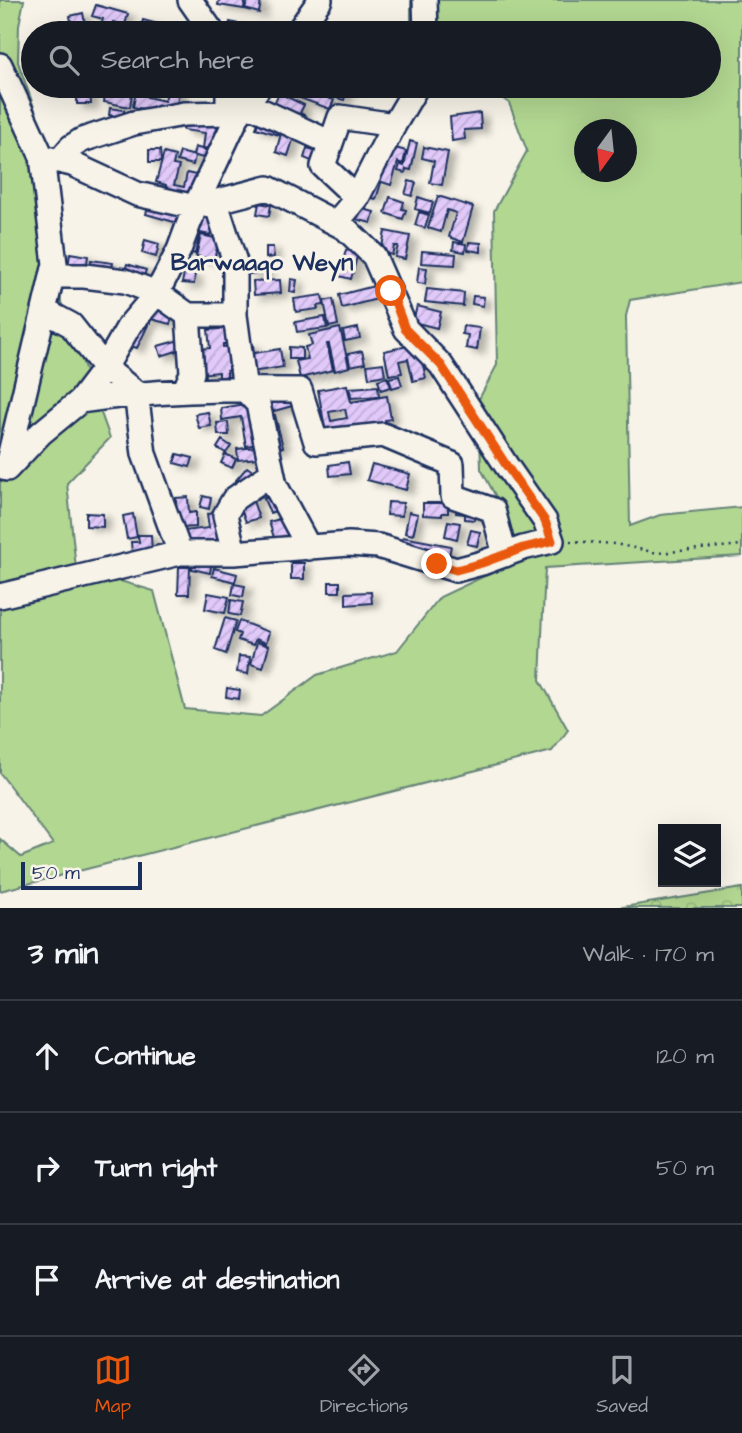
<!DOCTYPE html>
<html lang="en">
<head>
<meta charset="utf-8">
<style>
	:root { --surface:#171b24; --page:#242831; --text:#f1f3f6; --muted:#9ea1a6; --line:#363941; --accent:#ea580c }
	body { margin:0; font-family:"Architects Daughter",sans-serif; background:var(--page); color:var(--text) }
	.controls { position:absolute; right:21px; bottom:21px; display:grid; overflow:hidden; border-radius:0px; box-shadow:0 7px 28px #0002 }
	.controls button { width:63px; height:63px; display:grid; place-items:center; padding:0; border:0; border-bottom:2px solid var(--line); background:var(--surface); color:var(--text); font:35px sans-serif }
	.compass { position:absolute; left:574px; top:119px; width:63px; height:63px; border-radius:50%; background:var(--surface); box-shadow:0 7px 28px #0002; rotate:195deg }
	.scale { position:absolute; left:21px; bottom:18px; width:121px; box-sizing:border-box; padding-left:7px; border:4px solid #1b2f5e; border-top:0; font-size:19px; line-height:24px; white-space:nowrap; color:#1b2f5e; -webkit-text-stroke:5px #f7f3e8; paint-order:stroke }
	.stop { position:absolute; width:21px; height:21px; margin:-16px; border:5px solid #ea580c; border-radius:50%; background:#fff }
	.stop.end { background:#ea580c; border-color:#fff; box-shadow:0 2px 7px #0008 }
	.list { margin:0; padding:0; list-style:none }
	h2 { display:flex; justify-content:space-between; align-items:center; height:91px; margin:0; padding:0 28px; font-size:30px }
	h2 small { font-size:23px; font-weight:400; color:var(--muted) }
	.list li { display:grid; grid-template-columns:46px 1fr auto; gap:21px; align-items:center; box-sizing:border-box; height:112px; padding:0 28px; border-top:2px solid var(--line) }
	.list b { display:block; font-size:26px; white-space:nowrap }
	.list em { font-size:23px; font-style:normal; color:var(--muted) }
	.icon { flex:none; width:38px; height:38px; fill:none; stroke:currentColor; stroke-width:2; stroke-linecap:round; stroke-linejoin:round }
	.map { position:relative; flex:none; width:742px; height:908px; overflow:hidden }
	.search { position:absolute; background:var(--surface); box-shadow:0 7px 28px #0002; left:21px; right:21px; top:21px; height:77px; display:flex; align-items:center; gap:18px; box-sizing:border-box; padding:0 24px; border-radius:38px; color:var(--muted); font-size:26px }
	.sheet { height:427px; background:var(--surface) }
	nav { display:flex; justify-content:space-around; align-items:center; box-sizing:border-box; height:98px; border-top:2px solid var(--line); background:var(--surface); font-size:19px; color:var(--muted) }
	nav a { display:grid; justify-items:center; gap:4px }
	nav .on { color:var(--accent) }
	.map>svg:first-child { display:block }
	.green { fill:#b2d791; stroke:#668378; stroke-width:2; fill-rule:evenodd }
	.forest { fill:url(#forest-crowns); stroke:#668378; stroke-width:2 }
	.building { fill:url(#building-hatch); stroke:#1b2f5e; stroke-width:2; fill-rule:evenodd; filter:url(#shadow) }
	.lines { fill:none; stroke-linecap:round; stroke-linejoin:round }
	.minor-casing { stroke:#1b2f5e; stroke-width:28 }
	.path { stroke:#1b2f5e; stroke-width:2.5; stroke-dasharray:2 5; stroke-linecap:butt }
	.minor { stroke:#f7f3e8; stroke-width:23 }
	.route { stroke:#ea580c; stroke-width:9 }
	.labels { text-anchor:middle; stroke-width:6; stroke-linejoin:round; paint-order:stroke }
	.quarter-label { font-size:24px; font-weight:bold; fill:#1b2f5e; stroke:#f7f3e8 }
</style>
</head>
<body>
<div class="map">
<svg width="742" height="908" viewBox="0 0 742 908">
	<defs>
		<pattern id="forest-crowns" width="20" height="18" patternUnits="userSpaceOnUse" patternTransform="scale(1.75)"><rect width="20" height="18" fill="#b2d791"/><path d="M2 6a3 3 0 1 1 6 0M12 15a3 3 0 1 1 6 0" fill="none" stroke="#98b97f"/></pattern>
		<pattern id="building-hatch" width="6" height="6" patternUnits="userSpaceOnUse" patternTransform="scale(1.75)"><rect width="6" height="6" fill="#e1c9f9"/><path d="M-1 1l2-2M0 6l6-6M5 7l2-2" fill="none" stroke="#c0add8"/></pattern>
		<filter id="shadow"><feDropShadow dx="7" dy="4" stdDeviation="3.5" flood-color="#0004"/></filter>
	</defs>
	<rect width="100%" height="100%" fill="#f7f3e8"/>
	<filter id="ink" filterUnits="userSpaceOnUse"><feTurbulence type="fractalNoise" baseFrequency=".0143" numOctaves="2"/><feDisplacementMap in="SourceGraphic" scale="14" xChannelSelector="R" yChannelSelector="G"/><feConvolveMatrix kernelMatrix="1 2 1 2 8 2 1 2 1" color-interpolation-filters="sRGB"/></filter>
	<g filter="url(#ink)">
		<path class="green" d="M0 0H24L19 25 18 62 53 161 61 302 110 438 67 483 76 568 154 591 185 709 261 716 317 675 397 651 440 597 510 564 509 521 481 469 479 399 497 365 494 211 527 151 509 103 485 86H709V33H411V0H742V282L630 300 626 316 630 526 660 515 742 507V556L545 568 540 680 568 730 552 751 0 891V839L21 857 53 844 0 773ZM584 130H626V172H584Z"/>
		<path class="forest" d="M742 888V908H617Z"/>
		<path class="building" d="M219 0H245L244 9 218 5Z
			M248 0 261 1 259 13 245 9Z
			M96 5 128 14 125 25 113 22 111 29 101 26 103 19 92 16Z
			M83 13 87 33H73L70 16Z
			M143 20 169 27 168 33 140 31Z
			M230 22 275 33H227Z
			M77 86H90L91 104H77Z
			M137 86H180L175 115 133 107ZM150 87 167 91 165 101 147 97Z
			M276 86H293L334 100 330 109 275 89Z
			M304 86H339L336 96Z
			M340 86H348L344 100 337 98Z
			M106 89 132 94 130 107 104 102Z
			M279 93 304 105 300 113 304 115 299 126 270 112Z
			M110 108 124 110 123 117 109 115Z
			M480 113 481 129 464 130 465 139 452 141 450 117Z
			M185 115 218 121 215 149 203 148 205 133 183 130Z
			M260 118 282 125 279 135 256 128Z
			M283 126 296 130 288 156 276 152Z
			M410 141 417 143 411 170 406 169 405 173 398 171 400 164 404 166Z
			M388 146 406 151 403 164 398 162 391 185 379 181Z
			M195 147 211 152 209 160 193 155Z
			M424 147 448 152 442 185 430 183 434 161 422 158Z
			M307 148 318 151 314 162 304 158Z
			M149 150H160L161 162H149Z
			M180 152 195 156 193 165 177 161Z
			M164 153 175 156 173 165 179 166 174 185 184 187 187 173 200 176 196 191 190 190 187 204 154 195 156 185 166 188V185L156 182Z
			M367 180 381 183 376 199 363 196Z
			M409 181 416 183 412 196 405 194Z
			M438 196 473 207 463 242 449 237 456 213 447 210 441 232 428 228Z
			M390 197 404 202 402 209 406 210 403 219 385 213Z
			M418 197 433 202 430 213 415 209Z
			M149 203 184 213 181 224 146 214Z
			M259 203 271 205 269 216 257 214Z
			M359 208 374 212 371 223 356 219Z
			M419 212 429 215 425 228 415 225Z
			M193 214 214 219 210 235 200 233 195 254 184 251Z
			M385 231 410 236 405 259 395 257 398 246H394L392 255 381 252Z
			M201 235 219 239 214 260 196 256Z
			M145 240 159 244 156 257 142 253Z
			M454 242 466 244 465 252 453 250Z
			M469 242 481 243V252L468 250Z
			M266 247H273L274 257 266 258Z
			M346 250 358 253 351 279 339 276Z
			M422 251 456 254 455 265 421 263Z
			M70 253 88 256 86 271 68 267Z
			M91 260 113 263 111 273 90 269Z
			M127 264 146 270 143 279 124 273Z
			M266 264 267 273 248 274V265Z
			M419 267 427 268 425 284 417 283Z
			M184 273 195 274 194 284 182 283Z
			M291 279 297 280 295 293 290 292Z
			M280 280 281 293 254 295 253 281Z
			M378 285 381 298 342 308 339 295Z
			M427 289 464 293 463 306 425 302Z
			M322 295 324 305 317 306 318 309 296 312 294 299Z
			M473 296 484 297 483 306 472 304Z
			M333 299 338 325 329 327 324 301Z
			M417 306 441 312 437 328 413 322Z
			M148 307 173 315 170 324 151 319 150 323 144 321Z
			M325 317 327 328 297 332 295 322Z
			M136 321 148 325 137 348 128 345Z
			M463 326 480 328 477 350 466 348 468 335 462 334Z
			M230 328 232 344H223V347L234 346 236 370 227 371V377H219V372L198 374 196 349 210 348 208 330Z
			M340 328 349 367 335 371 329 344H327L333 370 300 378 296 361 308 359 305 347 312 345 309 335Z
			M358 328 360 338 345 341 343 331Z
			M183 339 186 348 161 356 158 346Z
			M253 344 254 353 280 349 283 367 245 373 241 346Z
			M418 344 426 378 413 381 408 359 399 361 402 373 389 375 384 351Z
			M289 347 302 348V359H289Z
			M362 351 365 363 350 366 348 354Z
			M383 363 385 375 369 378 367 365Z
			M399 376 402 385 392 388 389 378Z
			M387 377 391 387 381 390 378 380Z
			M347 385 351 402 387 396 391 419 385 420 386 427 327 439 318 390ZM345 409 347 418 331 421 329 412Z
			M378 386 379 396 351 398 350 388Z
			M291 391 296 405 263 414 259 400Z
			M252 403 258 444 246 446 241 417 222 420 221 408Z
			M208 412 211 426 199 428 195 414Z
			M275 415 283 447 271 450 264 417Z
			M228 422 229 435H218L217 423Z
			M222 440 231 446 226 453 217 448Z
			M257 447 258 458 238 460 237 449Z
			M177 454 193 458 190 467 174 463Z
			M225 454 236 459 232 468 221 463Z
			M348 462 350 474 330 476 329 465Z
			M372 464 410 474 406 490 367 480Z
			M247 467 257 474 241 493 232 485Z
			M268 487 271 494 253 501 259 518 246 522 237 499Z
			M273 495 279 510 270 513 264 499Z
			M203 496 211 498 209 509 200 507Z
			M188 497 189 513 196 512V527L177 528 176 498Z
			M388 502 403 503 402 516 387 515Z
			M423 503H448V513H442V516L423 515Z
			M457 504 480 517 475 516 474 520 465 519V514L456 513Z
			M409 512 418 514 413 535 405 533Z
			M86 513 103 514V527L86 526Z
			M217 513 220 530 216 531 217 540 186 545 184 531 209 528 207 514Z
			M133 514 137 537 127 539 123 516Z
			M283 518 290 543 277 547 269 522Z
			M448 521 460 523 457 539 445 536Z
			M471 530 480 532 477 546 467 544Z
			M138 535H151L152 553 132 554 131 542H139Z
			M403 537 451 546 449 556 401 546Z
			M195 556 212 560 210 573 192 569Z
			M291 563H304V579H291Z
			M179 567H190L189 594H178Z
			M214 568 237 574 235 582 212 576Z
			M329 582H340V592H329Z
			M234 584 245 586 243 597 232 595Z
			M371 592 372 603 346 605V593Z
			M208 593 229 597 225 613 205 609Z
			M231 600 243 602 240 616 229 614Z
			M225 618 236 621 226 654 215 650Z
			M239 621 269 632 266 643 256 639 253 645 238 640 240 634 235 632Z
			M257 642 269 646 263 668 251 664Z
			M239 656 250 657 248 674 237 672Z
			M227 688 240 690 239 699 226 697Z"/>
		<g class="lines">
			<g class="minor-casing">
				<path id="minor" d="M190 0 213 33
					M425 0 426 33
					M297 33 320 0
					M0 65 42 157 55 264 7 466
					M228 86V113L237 117
					M247 104 331 143 340 117 394 125
					M331 143 323 166 357 198
					M59 161 71 147 82 140 134 123 184 114 228 113
					M216 203 235 262V315L245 390 258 404 275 485 309 548
					M336 223 357 198 394 125 417 86
					M52 276H84L125 281 157 293 188 315H235
					M45 311 71 325 105 368 136 393 144 454 180 553
					M185 390 192 373 188 315
					M80 401C154 390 226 389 300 390L316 442 383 435 452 464 453 496 493 510 505 555
					M7 469 41 433 80 401 105 368 129 326 157 293 179 250 195 207 237 117 260 86
					M234 553 225 515 234 499 272 473
					M0 596 180 553H234L349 544 378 546 456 570 482 563 523 548 552 541 545 521 506 465 441 365 406 329 374 256 345 228 268 188 195 207 137 194 72 164 42 157"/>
			</g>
			<path class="path" d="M570 541 615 544 658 553 742 545"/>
			<use href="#minor" class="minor"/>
		</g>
	</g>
	<g class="lines" filter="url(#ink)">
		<path class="route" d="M391 291 405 329 441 365 506 465 545 521 552 541 523 548 482 563 456 570 437 564"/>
	</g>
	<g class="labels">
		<g class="quarter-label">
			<text x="262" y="270">Barwaaqo Weyn</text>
		</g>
	</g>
</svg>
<div class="controls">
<button><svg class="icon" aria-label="layers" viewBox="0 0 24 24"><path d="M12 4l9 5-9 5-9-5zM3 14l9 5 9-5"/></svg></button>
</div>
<svg class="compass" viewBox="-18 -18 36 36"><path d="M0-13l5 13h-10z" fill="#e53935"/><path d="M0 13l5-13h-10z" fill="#9ea1a6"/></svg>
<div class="scale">50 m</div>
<div class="stop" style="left:391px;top:291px"></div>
<div class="stop end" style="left:437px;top:564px"></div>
<div class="search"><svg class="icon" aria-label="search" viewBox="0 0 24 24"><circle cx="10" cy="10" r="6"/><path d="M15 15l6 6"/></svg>Search here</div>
</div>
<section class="sheet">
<h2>3 min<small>Walk · 170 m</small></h2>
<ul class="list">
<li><svg class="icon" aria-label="ahead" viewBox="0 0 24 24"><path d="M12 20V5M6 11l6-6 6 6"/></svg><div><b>Continue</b></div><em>120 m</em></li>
<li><svg class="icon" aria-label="right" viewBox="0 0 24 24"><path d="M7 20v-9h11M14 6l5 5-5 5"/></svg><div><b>Turn right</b></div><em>50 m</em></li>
<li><svg class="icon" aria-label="arrive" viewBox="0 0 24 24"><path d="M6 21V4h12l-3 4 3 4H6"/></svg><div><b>Arrive at destination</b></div></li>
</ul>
</section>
<nav>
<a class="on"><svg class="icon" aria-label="map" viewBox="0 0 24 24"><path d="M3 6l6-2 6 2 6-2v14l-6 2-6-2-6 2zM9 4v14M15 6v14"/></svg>Map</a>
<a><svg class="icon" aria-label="directions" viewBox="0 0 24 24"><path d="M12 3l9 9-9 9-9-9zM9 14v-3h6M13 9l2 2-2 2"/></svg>Directions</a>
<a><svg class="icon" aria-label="saved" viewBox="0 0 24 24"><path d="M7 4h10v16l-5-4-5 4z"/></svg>Saved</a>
</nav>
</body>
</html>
